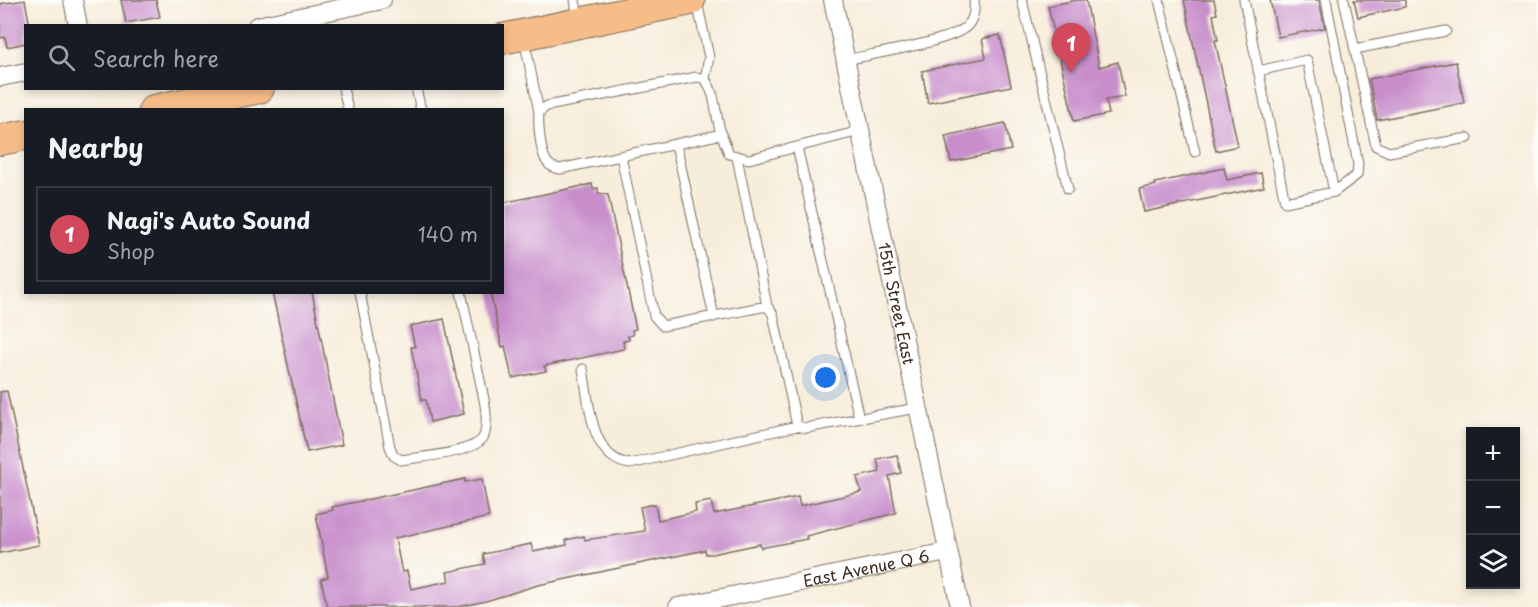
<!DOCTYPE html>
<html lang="en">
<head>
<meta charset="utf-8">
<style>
	:root { --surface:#171b24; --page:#20242c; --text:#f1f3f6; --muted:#9ea1a6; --line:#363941; --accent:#d1495b }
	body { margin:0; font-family:"Playpen Sans",sans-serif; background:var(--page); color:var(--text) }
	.controls { position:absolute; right:18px; bottom:18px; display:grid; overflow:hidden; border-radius:0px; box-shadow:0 3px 9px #0003 }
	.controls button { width:54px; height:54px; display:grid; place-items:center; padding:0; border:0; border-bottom:2px solid var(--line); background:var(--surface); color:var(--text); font:30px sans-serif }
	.you { position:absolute; left:826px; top:378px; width:21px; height:21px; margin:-15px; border:4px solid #fff; border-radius:50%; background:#1a73e8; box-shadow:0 0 0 9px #1a73e833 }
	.badge { display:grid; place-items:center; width:39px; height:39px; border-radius:50%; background:var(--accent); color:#fff; font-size:20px; font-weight:700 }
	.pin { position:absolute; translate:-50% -50px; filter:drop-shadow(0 2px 3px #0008) }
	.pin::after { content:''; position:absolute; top:32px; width:21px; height:18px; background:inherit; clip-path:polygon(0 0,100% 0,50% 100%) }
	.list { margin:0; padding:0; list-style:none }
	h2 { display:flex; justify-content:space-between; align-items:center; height:78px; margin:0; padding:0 24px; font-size:26px }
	h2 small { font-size:20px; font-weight:400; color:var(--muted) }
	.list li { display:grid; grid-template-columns:39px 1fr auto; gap:18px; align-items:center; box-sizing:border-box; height:96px; margin:0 12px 12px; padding:0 12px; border:2px solid var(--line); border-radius:0px }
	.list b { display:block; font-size:22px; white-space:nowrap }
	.list p { margin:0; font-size:20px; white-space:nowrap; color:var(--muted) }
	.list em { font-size:20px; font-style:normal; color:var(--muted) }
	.icon { flex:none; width:33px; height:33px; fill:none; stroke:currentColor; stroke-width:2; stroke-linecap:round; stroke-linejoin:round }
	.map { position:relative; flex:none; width:1538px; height:607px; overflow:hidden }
	.search { position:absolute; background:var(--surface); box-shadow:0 3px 9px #0003; left:24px; top:24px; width:480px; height:66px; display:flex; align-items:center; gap:15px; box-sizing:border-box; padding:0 21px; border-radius:0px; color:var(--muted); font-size:22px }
	.panel { position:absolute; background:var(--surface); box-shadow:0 3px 9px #0003; left:24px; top:108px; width:480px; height:186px; border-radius:0px }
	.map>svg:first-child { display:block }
	.building { fill:#c88ecc }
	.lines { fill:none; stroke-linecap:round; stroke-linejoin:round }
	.service-casing { stroke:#7d6e60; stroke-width:11 }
	.minor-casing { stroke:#7d6e60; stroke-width:20 }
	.trunk-casing { stroke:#7d6e60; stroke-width:32 }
	.service { stroke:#fff; stroke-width:9 }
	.minor { stroke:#fff; stroke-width:18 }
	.trunk { stroke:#f7bd88; stroke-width:30 }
	.labels { text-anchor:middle; stroke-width:6; stroke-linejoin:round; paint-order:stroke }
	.street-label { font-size:16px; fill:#3b2a1e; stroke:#fdfcf7 }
</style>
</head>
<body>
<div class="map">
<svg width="1538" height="607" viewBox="0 0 1538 607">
	<rect width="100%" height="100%" fill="#fdfcf7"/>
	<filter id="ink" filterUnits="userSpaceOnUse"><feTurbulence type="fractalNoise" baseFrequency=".0167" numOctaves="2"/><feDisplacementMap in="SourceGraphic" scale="12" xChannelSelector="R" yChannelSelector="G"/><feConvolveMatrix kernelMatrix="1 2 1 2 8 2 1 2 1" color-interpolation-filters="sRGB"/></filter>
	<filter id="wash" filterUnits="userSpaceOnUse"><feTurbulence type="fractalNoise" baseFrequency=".008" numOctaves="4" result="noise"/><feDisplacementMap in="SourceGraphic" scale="24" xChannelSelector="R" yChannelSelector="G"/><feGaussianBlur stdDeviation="1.35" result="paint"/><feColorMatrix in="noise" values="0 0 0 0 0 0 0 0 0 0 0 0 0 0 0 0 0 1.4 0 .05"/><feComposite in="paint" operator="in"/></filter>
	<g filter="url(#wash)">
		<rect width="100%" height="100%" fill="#f7eddb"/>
		<g id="blocks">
			<path class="building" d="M25 0 30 26H26V43L7 47 5 37 0 38V4Z
				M121 0H156L160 17 126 23Z
				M1077 0H1086L1099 67 1118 62 1125 97 1106 100 1109 114 1074 121 1048 6Z
				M1184 0H1214L1217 14 1213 15 1218 40H1215L1238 146 1216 151Z
				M1270 0H1319L1325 28 1278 37Z
				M1354 0H1405V7L1358 17Z
				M1000 35 1011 86 928 103 922 71 986 58 982 39Z
				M1456 62 1464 103 1377 120 1369 79Z
				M1005 123 1011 150 951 162 945 136Z
				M1224 168 1227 180 1261 173 1264 187 1144 212 1139 189 1156 185 1155 183Z
				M592 184 593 189 598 188V193L608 195 636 329 632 330 633 335 628 336 629 340 623 341 624 349 544 366 546 371 512 378 505 346 502 347 490 292H502V203Z
				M272 292H312L342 445 307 452Z
				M444 319 464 414 430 422 426 400H422L411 347H415L410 326Z
				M7 391 39 545 0 553V392Z
				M897 455 901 473 889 476 896 513 806 536 807 539 761 548 760 544 712 554H706L705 550 538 585 486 601 458 607H327L321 579 328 577 316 514 333 510 332 507 465 479V482L482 479 489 517 395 538 402 572 407 571 411 589 449 581 447 572 485 564 483 554 531 544 533 552 567 545 566 540 584 536 585 540 645 531 640 507 655 504 658 520 696 512 695 504 711 501 714 514 798 497 800 506 861 492 857 477 880 472 877 459Z"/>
		</g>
	</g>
	<g filter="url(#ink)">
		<use href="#blocks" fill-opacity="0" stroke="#7d6e60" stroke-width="1.5"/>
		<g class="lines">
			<g class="service-casing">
				<path id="service" d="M575 0 578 18
					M1022 0 1068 189
					M1159 0 1195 152
					M1244 0 1285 202 1334 192 1307 60 1258 71
					M1326 0 1358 164 1357 175 1334 192
					M1344 0 1376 146 1389 152 1468 138
					M697 2 709 57 705 79
					M524 38 539 112
					M1355 49 1446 31
					M846 60C871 54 952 42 967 26 974 19 975 9 974 0
					M343 88 348 110
					M416 88 421 110
					M722 134 560 169C555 168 550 167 547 162 540 152 538 124 539 112L547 106 697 77 705 79C715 93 715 109 719 126 721 135 726 145 729 154L749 159 860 131
					M676 144 714 317
					M797 147 859 418
					M621 156 654 316 663 326 767 306 773 314 797 426 806 428 917 408
					M737 157 767 306
					M360 292 390 447 394 456 401 460C419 457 477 453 484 436 488 425 486 410 484 399L461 292
					M583 369C589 401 590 459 630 464L797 426"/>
			</g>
			<g class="minor-casing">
				<g id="minor">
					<path d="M73 0 78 26"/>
					<path id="s1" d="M833 0 960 607"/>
					<path d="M257 26 382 0"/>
					<path d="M0 77 26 72"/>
					<path id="s2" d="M678 607 947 552"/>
				</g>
			</g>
			<g class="trunk-casing">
				<path id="trunk" d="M502 39 690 0
					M154 110 259 88
					M0 140 26 135"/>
			</g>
			<use href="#service" class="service"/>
			<use href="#minor" class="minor"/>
			<use href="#trunk" class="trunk"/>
		</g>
	</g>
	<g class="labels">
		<g class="street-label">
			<text dy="6" stroke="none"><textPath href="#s1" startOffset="310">15th Street East</textPath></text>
			<text dy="6" stroke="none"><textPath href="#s2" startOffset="192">East Avenue Q 6</textPath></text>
		</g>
	</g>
</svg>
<div class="controls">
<button>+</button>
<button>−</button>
<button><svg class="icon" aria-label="layers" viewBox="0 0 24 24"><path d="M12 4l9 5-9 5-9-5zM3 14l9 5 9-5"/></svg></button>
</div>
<div class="you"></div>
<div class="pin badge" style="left:1071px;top:73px">1</div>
<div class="search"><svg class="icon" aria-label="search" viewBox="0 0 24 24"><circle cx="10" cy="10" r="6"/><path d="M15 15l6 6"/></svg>Search here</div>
<section class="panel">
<h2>Nearby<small></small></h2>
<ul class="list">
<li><span class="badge">1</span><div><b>Nagi's Auto Sound</b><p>Shop</p></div><em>140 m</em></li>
</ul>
</section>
</div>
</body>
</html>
